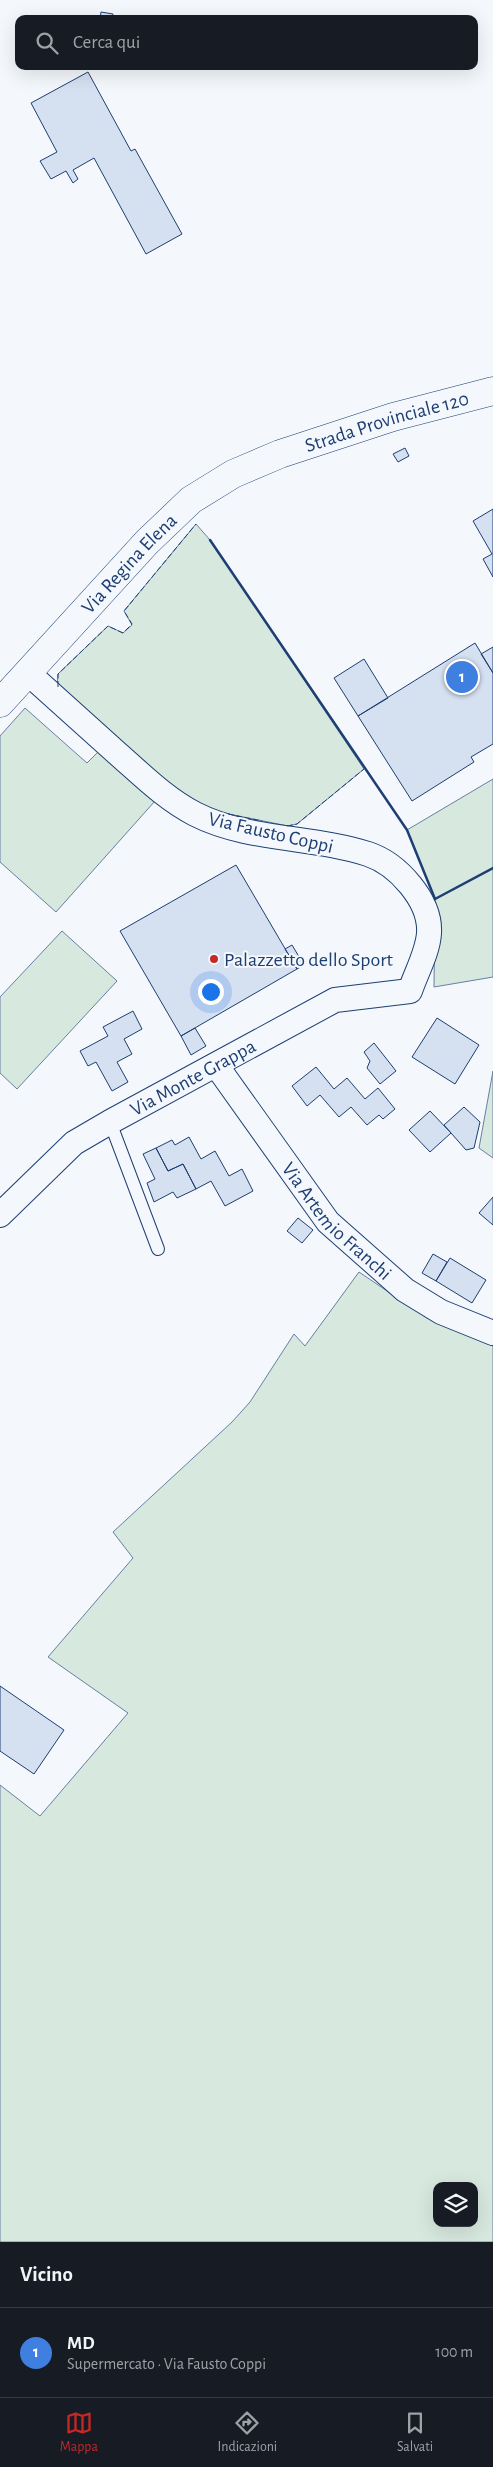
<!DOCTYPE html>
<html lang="it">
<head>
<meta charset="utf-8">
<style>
	:root { --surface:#171b24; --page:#20242c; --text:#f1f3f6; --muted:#9ea1a6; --line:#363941; --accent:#c62828 }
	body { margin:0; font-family:"Alegreya Sans",sans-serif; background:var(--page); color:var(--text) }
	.controls { position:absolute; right:15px; bottom:15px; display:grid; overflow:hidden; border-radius:10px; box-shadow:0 5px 20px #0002 }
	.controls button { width:45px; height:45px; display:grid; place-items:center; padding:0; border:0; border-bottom:1px solid var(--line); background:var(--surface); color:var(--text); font:25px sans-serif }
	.you { position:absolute; left:210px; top:991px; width:18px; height:18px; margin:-12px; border:4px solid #fff; border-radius:50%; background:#1a73e8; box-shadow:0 0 0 8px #1a73e833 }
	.badge { display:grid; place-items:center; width:32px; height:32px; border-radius:50%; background:var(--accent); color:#fff; font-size:16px; font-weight:700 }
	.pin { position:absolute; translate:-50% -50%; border:2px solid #fff; box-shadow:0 1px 5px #0006 }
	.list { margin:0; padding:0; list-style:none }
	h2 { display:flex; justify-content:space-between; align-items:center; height:65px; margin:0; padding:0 20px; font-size:21px }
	h2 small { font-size:16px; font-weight:400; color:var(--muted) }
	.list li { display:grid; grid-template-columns:32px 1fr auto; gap:15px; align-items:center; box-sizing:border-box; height:90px; padding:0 20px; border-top:1px solid var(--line) }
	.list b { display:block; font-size:19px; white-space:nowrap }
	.list p { margin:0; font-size:16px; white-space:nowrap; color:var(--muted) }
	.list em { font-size:16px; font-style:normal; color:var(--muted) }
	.icon { flex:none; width:28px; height:28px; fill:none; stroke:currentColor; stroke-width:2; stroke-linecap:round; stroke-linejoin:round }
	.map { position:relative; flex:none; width:493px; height:2242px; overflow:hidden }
	.search { position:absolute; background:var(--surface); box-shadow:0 5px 20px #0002; left:15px; right:15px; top:15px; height:55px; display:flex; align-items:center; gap:12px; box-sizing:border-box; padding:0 18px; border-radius:10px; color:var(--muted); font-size:19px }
	.sheet { height:155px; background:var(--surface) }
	nav { display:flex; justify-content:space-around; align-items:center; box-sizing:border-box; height:70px; border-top:1px solid var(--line); background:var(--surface); font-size:14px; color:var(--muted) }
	nav a { display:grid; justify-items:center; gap:2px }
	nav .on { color:var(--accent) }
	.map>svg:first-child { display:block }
	.green { fill:#d7e8df; stroke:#687fa3; fill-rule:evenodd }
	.building { fill:#d5e0f0; stroke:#1d3f73 }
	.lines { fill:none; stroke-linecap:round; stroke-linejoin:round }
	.lane-casing { stroke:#1d3f73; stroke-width:14 }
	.street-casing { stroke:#1d3f73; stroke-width:26 }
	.secondary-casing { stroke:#1d3f73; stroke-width:29 }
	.lane { stroke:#f4f7fb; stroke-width:12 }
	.street { stroke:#f4f7fb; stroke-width:24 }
	.secondary { stroke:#f4f7fb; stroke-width:28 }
	.fence { stroke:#1d3f73; stroke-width:1; stroke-dasharray:6 2.5; stroke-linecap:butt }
	.wall { stroke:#1d3f73; stroke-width:2.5 }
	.poi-dot { fill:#c62828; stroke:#f4f7fb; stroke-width:2 }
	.labels { text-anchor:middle; stroke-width:4; stroke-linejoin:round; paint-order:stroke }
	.street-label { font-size:20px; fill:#1d3f73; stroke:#f4f7fb }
	.poi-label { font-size:20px; fill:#1d3f73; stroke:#f4f7fb; text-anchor:start }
</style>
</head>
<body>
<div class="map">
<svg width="493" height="2242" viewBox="0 0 493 2242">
	<rect width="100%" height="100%" fill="#f4f7fb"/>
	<path class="green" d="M196 524 210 540 364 769 297 824 288 826 219 812 191 803 57 686 58 674 108 626 123 633 132 625 124 611Z
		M25 708 87 763 99 751 155 801 56 912 0 862V736Z
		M493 779V977L434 987 435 899 407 830Z
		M62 931 117 981 17 1089 0 1073V997Z
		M493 1071V1158L479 1148Z
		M359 1272 427 1318 493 1346V2242H0V1785L40 1816 128 1713 48 1657 133 1558 113 1532 232 1422 250 1402 294 1334 305 1346ZM437 2186H474V2223H437Z"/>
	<path class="building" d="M101 12 113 14 112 19H100Z
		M88 72 131 151 135 149 182 234 146 254 94 158 73 170 78 179 73 183 66 171 51 179 40 161 57 152 31 103Z
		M405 448 409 456 398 462 393 454Z
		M493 509V577L483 559 492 554 473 521Z
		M475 643 493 673V744L471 757 474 762 412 801 358 716Z
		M493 647V673L481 654Z
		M364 659 388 698 358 716 334 678Z
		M236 865 297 969 181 1036 120 931Z
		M292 945 304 965 297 969 285 949Z
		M133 1011 142 1029 124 1039 132 1054 117 1062 128 1082 112 1091 96 1062 88 1066 80 1051 108 1036 103 1027Z
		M437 1018 479 1045 455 1084 412 1057Z
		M195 1028 206 1046 191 1055 181 1036Z
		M374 1043 396 1071 380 1084 367 1068 370 1061 364 1052Z
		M316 1067 334 1089 347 1078 365 1099 378 1088 395 1109 383 1119 379 1115 367 1125 351 1107 339 1117 320 1095 307 1106 292 1086Z
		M464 1107 480 1122 474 1148 466 1150 444 1125Z
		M430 1111 451 1133 430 1152 409 1130Z
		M189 1137 201 1159 215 1151 229 1176 242 1169 253 1191 225 1206 211 1181 196 1189 183 1164 168 1171 156 1148 172 1140 175 1145Z
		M156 1148 168 1171 183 1164 196 1189 177 1198 173 1192 154 1202 147 1183 155 1179 143 1154Z
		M493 1197V1225L479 1213Z
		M298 1218 313 1230 302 1243 287 1231Z
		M433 1254 447 1262 436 1281 422 1273Z
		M450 1258 486 1280 472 1303 436 1281Z
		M0 1686 64 1730 34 1774 0 1751Z"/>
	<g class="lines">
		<g class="lane-casing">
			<path id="lane" d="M110 1122 158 1249"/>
		</g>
		<g class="street-casing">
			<g id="street">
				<path id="s1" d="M216 1065 328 1222 405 1290 441 1312 493 1333"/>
				<path id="s2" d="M0 1215 74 1143 110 1122 335 1000 410 991C416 973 428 952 429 933 431 901 398 864 368 854 313 836 248 841 195 814 166 799 143 776 118 754 88 727 58 700 28 673"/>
			</g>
		</g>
		<g class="secondary-casing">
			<g id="secondary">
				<path id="s3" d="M0 703 147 542 191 500 233 474 280 454 393 417 493 391"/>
			</g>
		</g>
		<use href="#lane" class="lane"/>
		<use href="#street" class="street"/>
		<use href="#secondary" class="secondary"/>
		<path class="fence" d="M58 687V674L108 626 123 633 132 624 124 611 196 524
			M228 814 262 821
			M287 826 297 824 364 769"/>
		<path class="wall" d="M210 540 407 830 435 899 493 868"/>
	</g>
	<circle class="poi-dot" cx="214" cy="959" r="5"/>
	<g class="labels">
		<g class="street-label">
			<text dy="7" stroke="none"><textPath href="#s3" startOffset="491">Strada Provinciale 120</textPath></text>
			<text dy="7" stroke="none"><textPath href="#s3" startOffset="190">Via Regina Elena</textPath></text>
			<text transform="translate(271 832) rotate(13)" y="7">Via Fausto Coppi</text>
			<text dy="7" stroke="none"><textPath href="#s2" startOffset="239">Via Monte Grappa</textPath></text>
			<text dy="7" stroke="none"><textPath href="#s1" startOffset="198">Via Artemio Franchi</textPath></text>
		</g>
		<g class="poi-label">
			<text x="224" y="966">Palazzetto dello Sport</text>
		</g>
	</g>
</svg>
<div class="controls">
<button><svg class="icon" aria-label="layers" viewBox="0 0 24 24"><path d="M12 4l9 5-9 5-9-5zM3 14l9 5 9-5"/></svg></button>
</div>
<div class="you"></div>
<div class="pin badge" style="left:462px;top:677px;background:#3f7fe0">1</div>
<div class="search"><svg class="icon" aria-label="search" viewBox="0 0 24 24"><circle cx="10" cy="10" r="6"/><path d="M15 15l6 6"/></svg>Cerca qui</div>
</div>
<section class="sheet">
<h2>Vicino<small></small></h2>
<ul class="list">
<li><span class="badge" style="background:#3f7fe0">1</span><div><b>MD</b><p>Supermercato · Via Fausto Coppi</p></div><em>100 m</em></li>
</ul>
</section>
<nav>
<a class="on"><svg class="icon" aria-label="map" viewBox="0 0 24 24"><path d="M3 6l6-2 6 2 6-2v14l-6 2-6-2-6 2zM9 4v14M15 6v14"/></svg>Mappa</a>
<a><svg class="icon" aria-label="directions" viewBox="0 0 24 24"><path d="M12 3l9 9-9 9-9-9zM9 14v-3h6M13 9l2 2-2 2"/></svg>Indicazioni</a>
<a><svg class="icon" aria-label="saved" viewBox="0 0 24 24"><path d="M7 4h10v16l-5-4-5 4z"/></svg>Salvati</a>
</nav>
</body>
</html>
